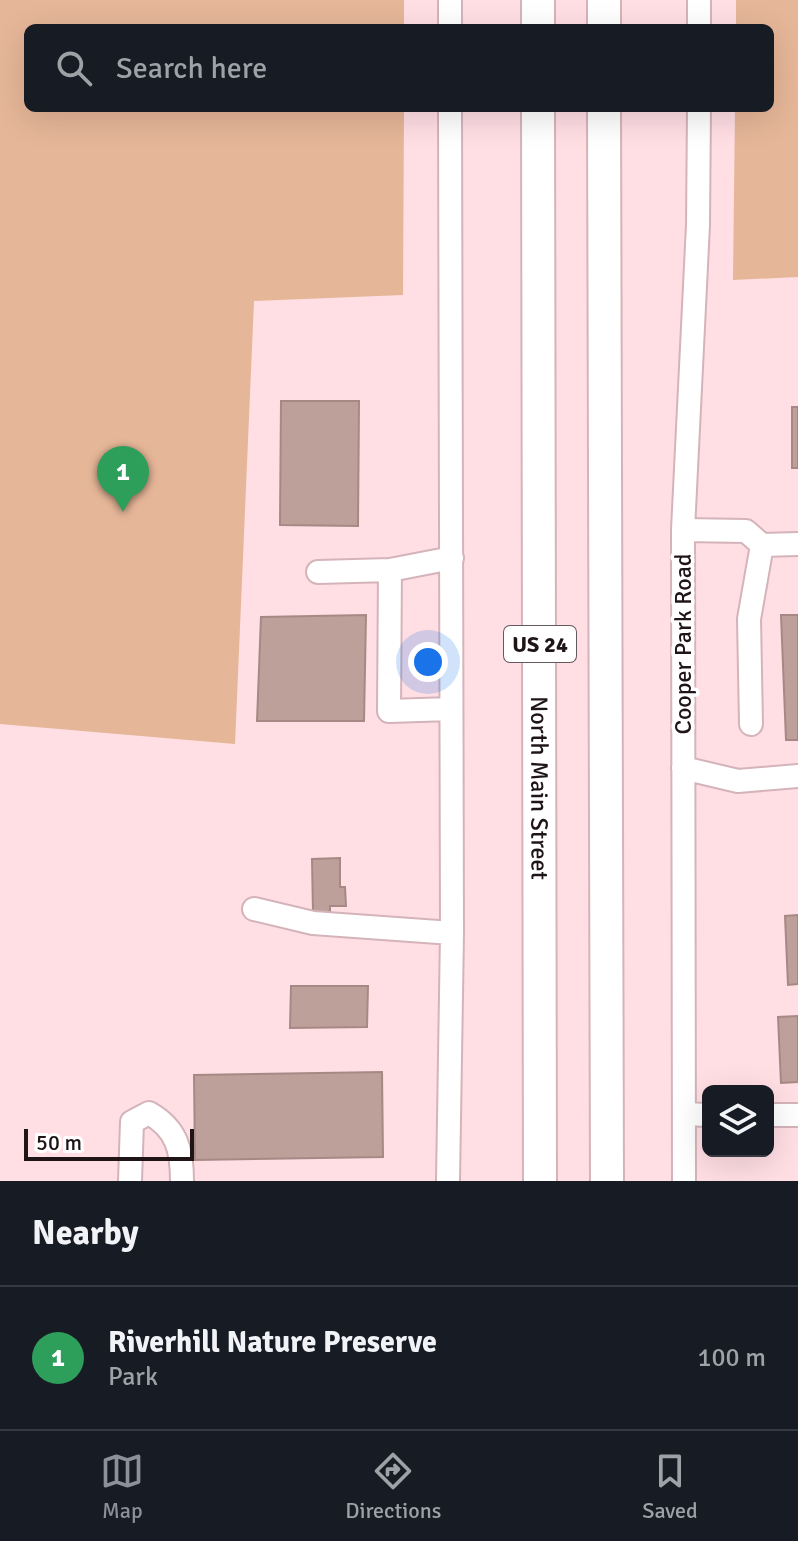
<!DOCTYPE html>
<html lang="en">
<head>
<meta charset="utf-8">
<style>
	:root { --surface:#171b24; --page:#20242c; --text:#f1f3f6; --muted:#9ea1a6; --line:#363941; --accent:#8c9099 }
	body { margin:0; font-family:Signika,sans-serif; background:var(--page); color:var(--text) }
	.controls { position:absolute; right:24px; bottom:24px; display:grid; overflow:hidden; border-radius:12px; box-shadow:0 8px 32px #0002 }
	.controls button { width:72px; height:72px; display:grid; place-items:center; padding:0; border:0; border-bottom:2px solid var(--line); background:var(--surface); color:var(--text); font:40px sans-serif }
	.scale { position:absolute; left:24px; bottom:20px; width:170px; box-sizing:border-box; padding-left:8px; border:4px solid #1f1416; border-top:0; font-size:22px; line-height:28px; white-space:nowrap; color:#1f1416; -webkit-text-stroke:6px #fff; paint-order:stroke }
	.you { position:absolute; left:428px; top:662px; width:28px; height:28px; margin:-20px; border:6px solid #fff; border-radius:50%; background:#1a73e8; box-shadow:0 0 0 12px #1a73e833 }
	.badge { display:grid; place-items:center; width:52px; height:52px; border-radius:50%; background:var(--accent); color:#fff; font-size:26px; font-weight:700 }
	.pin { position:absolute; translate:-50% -66px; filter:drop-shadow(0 2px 4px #0008) }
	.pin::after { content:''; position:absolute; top:42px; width:28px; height:24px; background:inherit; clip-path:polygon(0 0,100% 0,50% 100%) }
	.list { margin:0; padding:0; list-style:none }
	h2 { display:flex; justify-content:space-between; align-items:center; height:104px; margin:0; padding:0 32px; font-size:34px }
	h2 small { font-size:26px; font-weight:400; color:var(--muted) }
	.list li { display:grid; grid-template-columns:52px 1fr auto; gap:24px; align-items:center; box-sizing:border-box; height:144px; padding:0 32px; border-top:2px solid var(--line) }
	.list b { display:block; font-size:30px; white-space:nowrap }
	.list p { margin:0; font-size:26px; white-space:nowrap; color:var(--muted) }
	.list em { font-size:26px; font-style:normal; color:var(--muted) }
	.icon { flex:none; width:44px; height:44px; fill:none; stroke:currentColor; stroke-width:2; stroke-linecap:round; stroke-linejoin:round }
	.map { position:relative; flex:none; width:798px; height:1181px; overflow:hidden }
	.search { position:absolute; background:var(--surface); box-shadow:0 8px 32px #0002; left:24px; right:24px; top:24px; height:88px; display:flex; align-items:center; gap:20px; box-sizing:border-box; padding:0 28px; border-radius:12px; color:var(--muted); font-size:30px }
	.sheet { height:248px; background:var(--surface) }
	nav { display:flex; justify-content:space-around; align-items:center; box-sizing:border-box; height:112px; border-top:2px solid var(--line); background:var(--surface); font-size:22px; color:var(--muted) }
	nav a { display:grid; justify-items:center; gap:4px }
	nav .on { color:var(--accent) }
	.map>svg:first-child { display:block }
	.green { fill:#e6b698 }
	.building { fill:#bea09b; stroke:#a68984; stroke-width:2 }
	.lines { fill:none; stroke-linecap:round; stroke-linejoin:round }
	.minor-casing { stroke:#d4b4ba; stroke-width:26 }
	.highway-casing { stroke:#d4b4ba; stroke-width:36 }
	.minor { stroke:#fff; stroke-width:22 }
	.highway { stroke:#fff; stroke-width:32 }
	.labels { text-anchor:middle; stroke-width:7; stroke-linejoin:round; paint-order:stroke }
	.shield { fill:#fff; stroke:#625a5c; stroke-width:2 }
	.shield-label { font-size:22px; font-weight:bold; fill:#1f1416 }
	.street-label { font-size:24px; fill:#1f1416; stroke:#fff }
</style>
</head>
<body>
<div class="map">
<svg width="798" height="1181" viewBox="0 0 798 1181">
	<rect width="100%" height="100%" fill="#ffdee4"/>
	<path class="green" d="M0 0H404V28H28V108H404L403 295 254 301 235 744 0 724Z
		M736 0H798V277L733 280 735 108H770V28H736Z"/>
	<path class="building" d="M281 401H359L358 526 280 525Z
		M792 407H798V468H792Z
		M366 615 364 721H257L261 617Z
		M781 615H798V740H786Z
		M340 858V887H345L346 906H330V912H313L312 859Z
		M798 915V984L788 985 785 916Z
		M291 986H368L367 1027 290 1028Z
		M798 1016V1082L781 1083 778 1017Z
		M382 1072 383 1157 195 1160 194 1075Z"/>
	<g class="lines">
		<g class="minor-casing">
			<path id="minor" d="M450 0V28
				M699 28V0
				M683 530 746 531 762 545 749 619 751 724
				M762 545 798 544
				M390 570 389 711 451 709
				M318 572 390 570 452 558
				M683 768 738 781 798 776
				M254 909 313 923 452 933
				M684 1114 708 1115
				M768 1115H798
				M130 1181 132 1122 149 1113C177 1129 182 1150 182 1181
				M448 1181 452 933 450 108
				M684 1181 683 530 698 225 699 108"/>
		</g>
		<g class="highway-casing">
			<g id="highway">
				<path d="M538 0V28"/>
				<path d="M604 0V28"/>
				<path id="s1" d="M538 108 540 1181"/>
				<path d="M604 108 607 1181"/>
			</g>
		</g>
		<use href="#minor" class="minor"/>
		<use href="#highway" class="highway"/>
	</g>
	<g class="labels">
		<rect class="shield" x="504" y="626" width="72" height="36" rx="6"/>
		<g class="shield-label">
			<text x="540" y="652">US 24</text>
		</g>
		<g class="street-label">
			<text transform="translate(683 644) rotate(-90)" y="8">Cooper Park Road</text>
			<text dy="8" stroke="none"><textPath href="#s1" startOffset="680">North Main Street</textPath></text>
		</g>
	</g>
</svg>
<div class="controls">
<button><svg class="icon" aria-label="layers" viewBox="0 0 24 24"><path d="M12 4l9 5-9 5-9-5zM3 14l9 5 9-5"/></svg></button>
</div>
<div class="scale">50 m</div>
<div class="you"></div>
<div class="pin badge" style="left:123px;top:512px;background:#2e9e5b">1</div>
<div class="search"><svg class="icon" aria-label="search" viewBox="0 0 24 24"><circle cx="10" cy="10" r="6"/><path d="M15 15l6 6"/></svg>Search here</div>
</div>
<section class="sheet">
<h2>Nearby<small></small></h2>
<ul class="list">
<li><span class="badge" style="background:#2e9e5b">1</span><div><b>Riverhill Nature Preserve</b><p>Park</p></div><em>100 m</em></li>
</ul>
</section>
<nav>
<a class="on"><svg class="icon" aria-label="map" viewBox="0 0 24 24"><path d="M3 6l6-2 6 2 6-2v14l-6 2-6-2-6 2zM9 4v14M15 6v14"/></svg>Map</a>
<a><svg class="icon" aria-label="directions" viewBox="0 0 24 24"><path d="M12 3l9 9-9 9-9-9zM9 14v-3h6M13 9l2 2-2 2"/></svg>Directions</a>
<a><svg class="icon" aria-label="saved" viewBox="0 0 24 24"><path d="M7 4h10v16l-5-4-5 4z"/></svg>Saved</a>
</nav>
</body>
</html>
